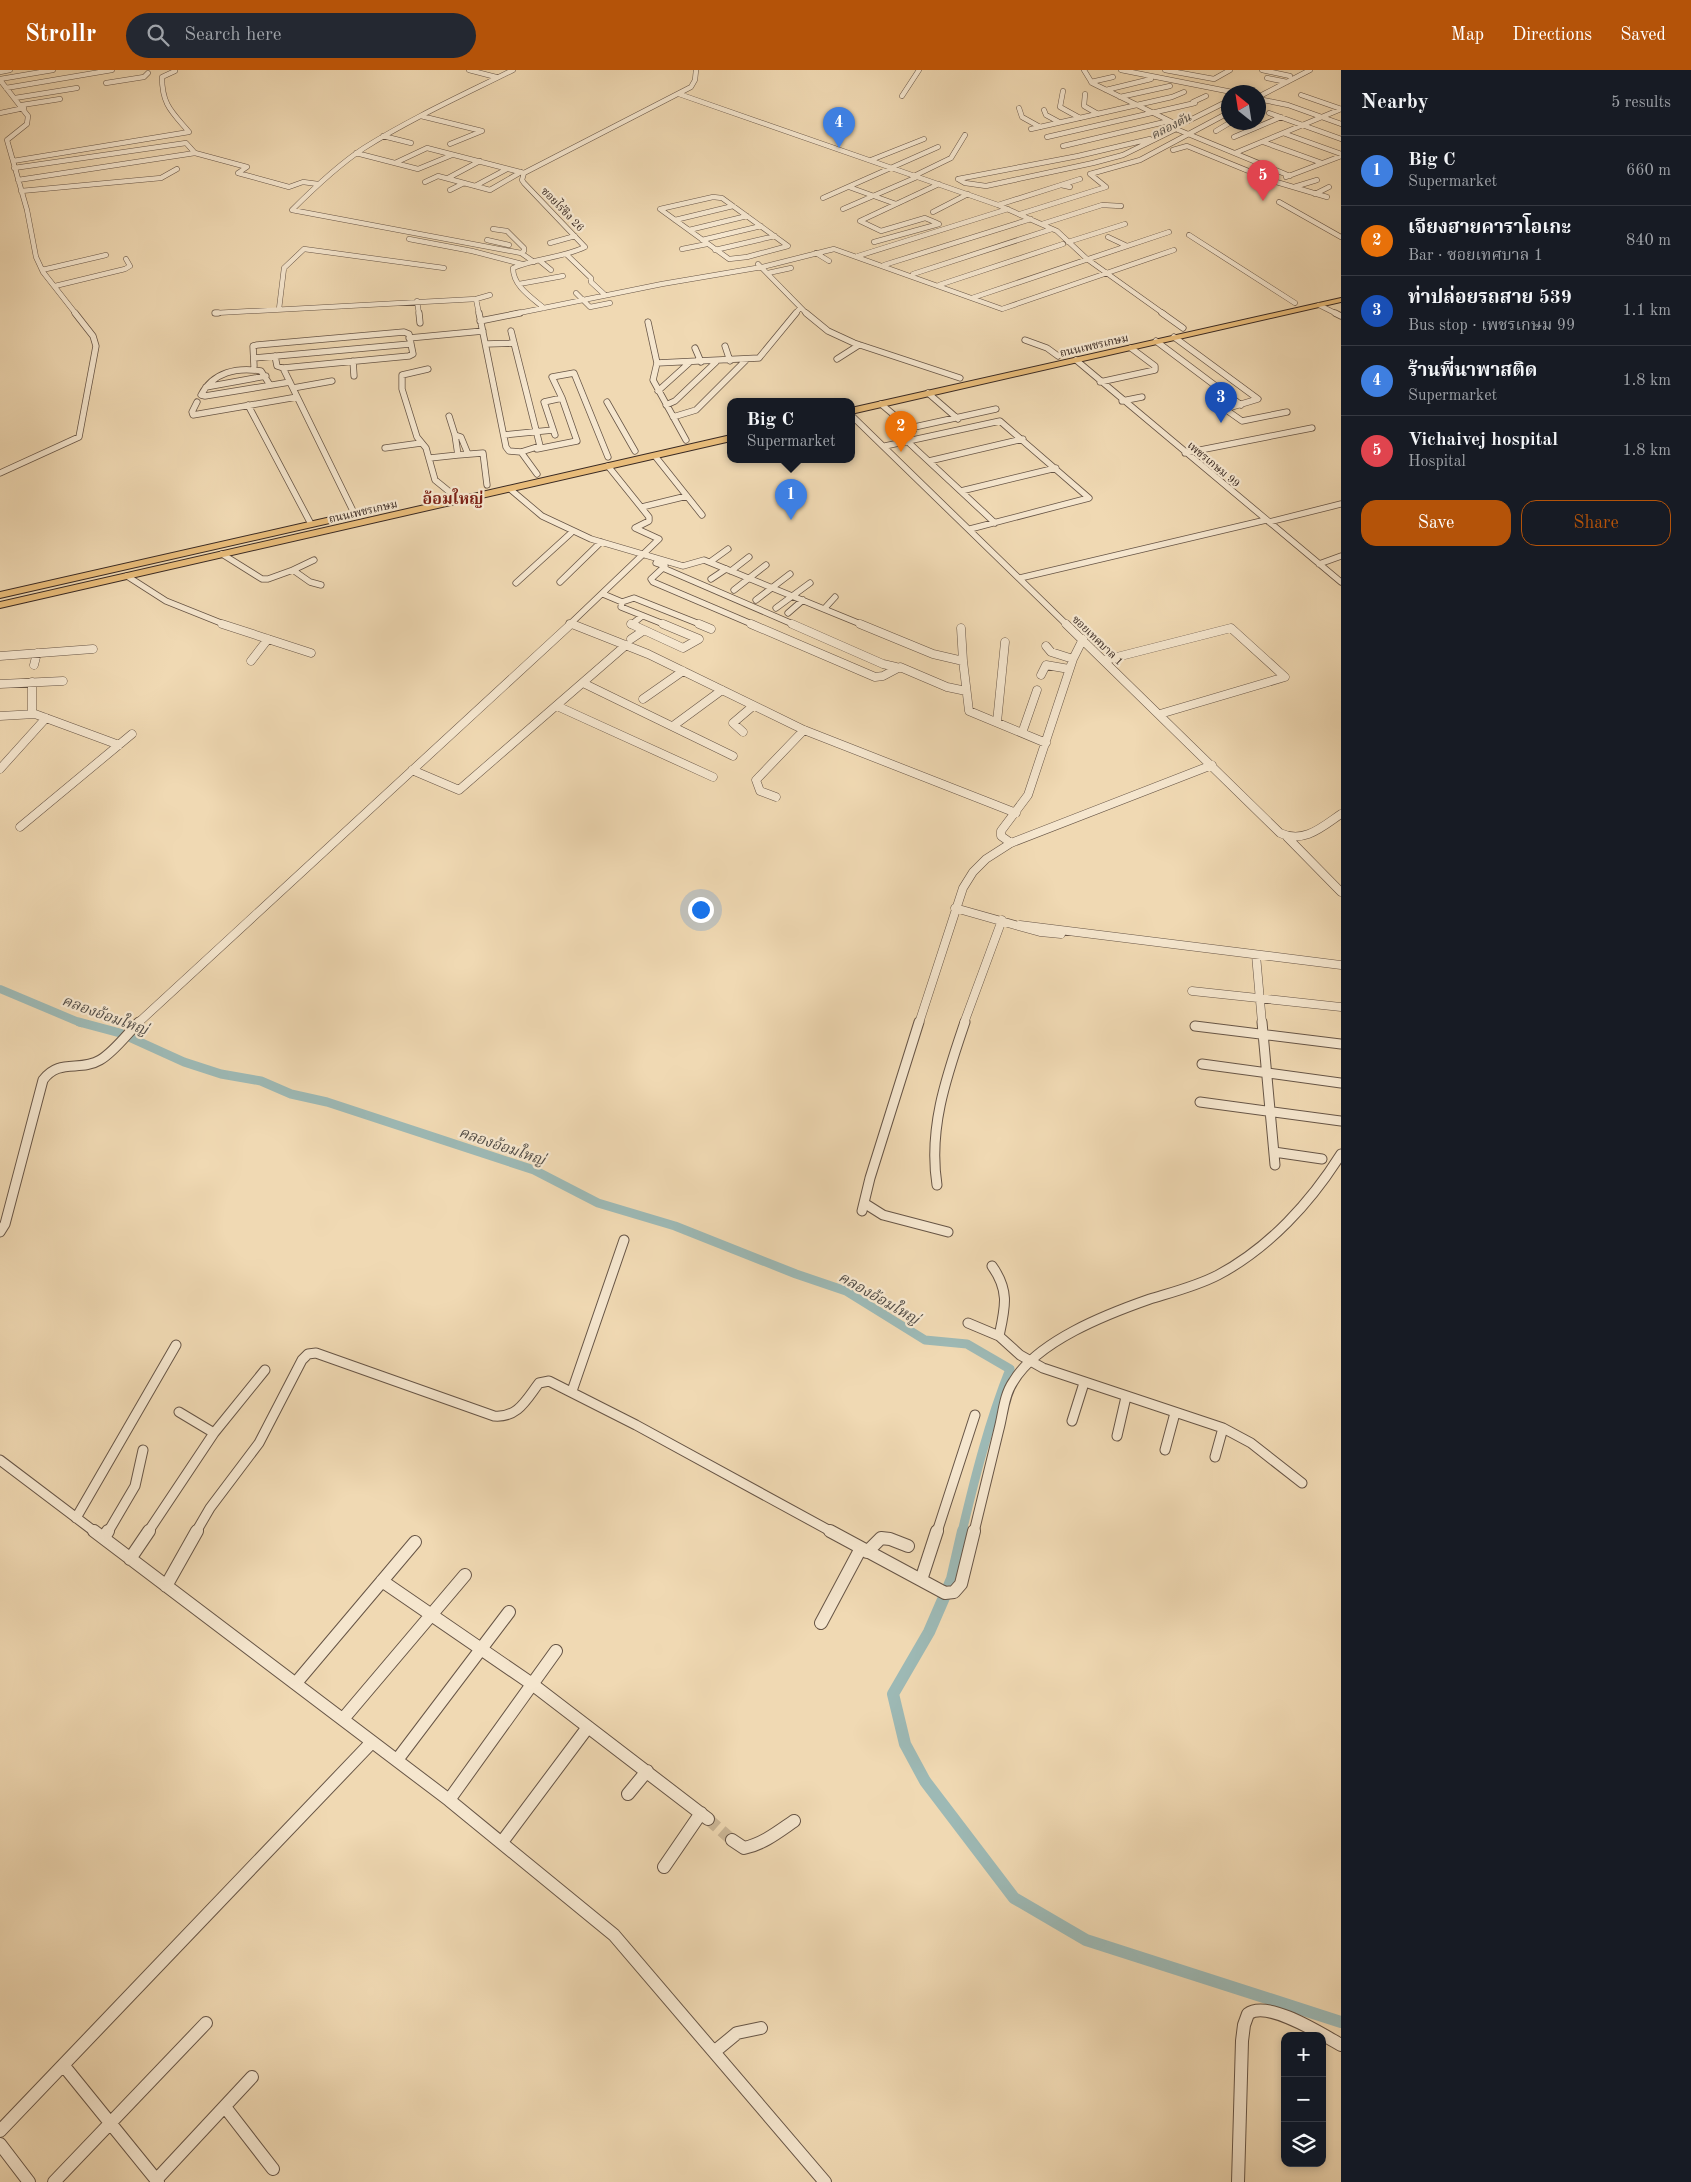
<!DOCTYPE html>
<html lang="en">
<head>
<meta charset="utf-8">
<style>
	:root { --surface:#171b24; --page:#242831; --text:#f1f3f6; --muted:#9ea1a6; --line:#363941; --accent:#b45309 }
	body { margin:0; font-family:"Old Standard TT","Noto Serif Thai",serif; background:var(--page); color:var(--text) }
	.controls { position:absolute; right:15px; bottom:15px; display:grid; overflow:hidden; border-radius:10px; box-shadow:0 2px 8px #0003 }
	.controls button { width:45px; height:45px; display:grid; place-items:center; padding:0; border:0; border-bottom:1px solid var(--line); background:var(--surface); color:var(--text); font:25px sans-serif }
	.compass { position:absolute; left:1221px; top:15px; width:45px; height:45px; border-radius:50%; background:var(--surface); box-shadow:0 2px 8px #0003; rotate:330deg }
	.you { position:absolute; left:700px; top:839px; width:18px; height:18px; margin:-12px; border:4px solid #fff; border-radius:50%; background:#1a73e8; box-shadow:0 0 0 8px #1a73e833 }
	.badge { display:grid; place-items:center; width:32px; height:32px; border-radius:50%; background:var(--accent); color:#fff; font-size:16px; font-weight:700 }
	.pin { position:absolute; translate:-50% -41px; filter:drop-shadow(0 1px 2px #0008) }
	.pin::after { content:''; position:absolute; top:26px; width:18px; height:15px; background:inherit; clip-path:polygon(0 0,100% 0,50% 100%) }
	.popup { position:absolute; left:727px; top:328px; width:128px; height:65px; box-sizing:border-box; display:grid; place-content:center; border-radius:10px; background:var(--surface); filter:drop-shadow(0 1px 4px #0005); font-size:16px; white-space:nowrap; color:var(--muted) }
	.popup b { font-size:19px; color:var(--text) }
	.popup::after { content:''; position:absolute; left:50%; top:100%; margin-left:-10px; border:10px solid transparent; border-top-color:var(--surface) }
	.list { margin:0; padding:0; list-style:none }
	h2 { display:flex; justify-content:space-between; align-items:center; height:65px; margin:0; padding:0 20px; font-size:21px }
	h2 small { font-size:16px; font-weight:400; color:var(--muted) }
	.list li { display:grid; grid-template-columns:32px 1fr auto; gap:15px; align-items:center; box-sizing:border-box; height:70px; padding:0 20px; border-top:1px solid var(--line) }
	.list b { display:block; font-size:19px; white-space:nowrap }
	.list p { margin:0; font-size:16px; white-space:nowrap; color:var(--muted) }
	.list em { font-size:16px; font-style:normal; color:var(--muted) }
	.actions { display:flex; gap:10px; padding:15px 20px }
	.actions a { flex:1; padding:11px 0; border:1px solid var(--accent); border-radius:15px; text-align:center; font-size:18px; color:var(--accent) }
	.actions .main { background:var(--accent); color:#fff }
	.icon { flex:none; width:28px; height:28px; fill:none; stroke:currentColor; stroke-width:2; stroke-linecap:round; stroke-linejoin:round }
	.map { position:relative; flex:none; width:1341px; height:2112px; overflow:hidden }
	header { display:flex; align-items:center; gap:30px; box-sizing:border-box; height:70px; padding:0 25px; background:var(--accent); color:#fff }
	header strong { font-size:24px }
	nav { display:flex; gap:28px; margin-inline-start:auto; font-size:18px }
	.search { width:350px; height:45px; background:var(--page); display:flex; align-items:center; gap:12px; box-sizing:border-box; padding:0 18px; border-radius:28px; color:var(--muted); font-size:19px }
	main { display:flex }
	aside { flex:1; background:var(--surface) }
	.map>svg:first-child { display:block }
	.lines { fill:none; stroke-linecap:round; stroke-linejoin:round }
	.canal-far2 { stroke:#9db9b5; stroke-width:8 }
	.canal-far1 { stroke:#9db9b5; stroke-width:9 }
	.canal { stroke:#9db9b5; stroke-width:12 }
	.street-tunnel { stroke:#cbb696; stroke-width:12; stroke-dasharray:12 6; stroke-linecap:butt }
	.street-far4-casing { stroke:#675546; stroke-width:5.5 }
	.street-far3-casing { stroke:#675546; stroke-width:7 }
	.street-far2-casing { stroke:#675546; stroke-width:9 }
	.street-far1-casing { stroke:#675546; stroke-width:11 }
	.street-casing { stroke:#675546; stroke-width:14 }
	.primary-casing { stroke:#392922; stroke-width:2 }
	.street-far4 { stroke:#f5e6ce; stroke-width:4.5 }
	.street-far3 { stroke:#f5e6ce; stroke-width:5.5 }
	.street-far2 { stroke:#f5e6ce; stroke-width:8 }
	.street-far1 { stroke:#f5e6ce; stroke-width:9 }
	.street { stroke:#f5e6ce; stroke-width:12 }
	.primary { fill:#e8bc7a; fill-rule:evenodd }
	.labels { text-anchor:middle; stroke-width:4.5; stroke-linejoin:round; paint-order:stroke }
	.far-street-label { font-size:11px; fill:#392922; stroke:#f5e6ce }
	.far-water-label { font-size:12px; font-style:italic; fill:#524d47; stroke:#f5e6ce }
	.water-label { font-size:15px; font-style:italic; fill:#524d47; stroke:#f5e6ce }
	.far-district-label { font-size:16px; font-weight:bold; fill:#7a1f14; stroke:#f5e6ce }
</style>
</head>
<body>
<header>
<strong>Strollr</strong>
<div class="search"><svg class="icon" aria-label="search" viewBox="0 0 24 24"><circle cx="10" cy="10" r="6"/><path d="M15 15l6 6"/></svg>Search here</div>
<nav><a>Map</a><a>Directions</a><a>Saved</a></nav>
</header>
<main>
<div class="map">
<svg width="1341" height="2112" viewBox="0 0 1341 2112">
	<rect width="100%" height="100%" fill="#f0d9b3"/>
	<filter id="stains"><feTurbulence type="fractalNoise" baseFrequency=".004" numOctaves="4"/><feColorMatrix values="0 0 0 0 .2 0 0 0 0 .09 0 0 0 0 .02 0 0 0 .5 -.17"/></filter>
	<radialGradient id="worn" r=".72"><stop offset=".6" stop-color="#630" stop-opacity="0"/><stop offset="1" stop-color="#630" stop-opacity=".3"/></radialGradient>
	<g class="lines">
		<path class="canal-far2" d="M0 919 81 953"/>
		<path class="canal-far1" d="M79 952 120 963 184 992 221 1004 261 1011 291 1024 327 1032 534 1100 598 1133 675 1156 796 1204 846 1221 925 1270 967 1274 1010 1299C989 1352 975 1407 962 1462"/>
		<path class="canal" d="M963 1461 952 1509 929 1562 893 1624 905 1674 925 1711 1014 1828 1086 1870 1341 1952"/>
		<path class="street-tunnel" d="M708 1749 732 1770"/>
		<g class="street-far4-casing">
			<path id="street-far4" d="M469 0 496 7
				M513 0C463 25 412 48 364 78 338 95 314 118 292 140L521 183 534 192
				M1084 0 1092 13 1176 54 1188 51 1228 31
				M1121 0 1232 22
				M1165 0 1214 9 1230 0
				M1262 0 1290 6
				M0 2 10 0
				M1267 8 1287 12
				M0 9 53 0
				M0 10 28 46 27 54 7 70 27 140 36 187 43 202 76 244
				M1091 12 1113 7
				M106 13 144 7 148 3
				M6 18 112 0
				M1106 20 1151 9
				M1063 21 1060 37 1080 48
				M679 24 998 135 1057 161 1087 189 1164 244
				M1085 24 1084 36 1098 44
				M1301 25 1341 39
				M902 26 919 0
				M1120 27 1170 16
				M1258 27 1310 0
				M15 28 77 18
				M1258 29 1288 35 1341 54
				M1193 32 1206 26
				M22 35 60 29
				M1019 38 1022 47 1040 57
				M1044 40 1046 45 1059 52
				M0 43 24 38
				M1269 43 1341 69
				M421 46 482 61 450 74
				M1031 59 1172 27 1184 22
				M1216 61 1231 52
				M1283 63 1341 84
				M383 66 411 73
				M1047 67 1195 33
				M1234 67 1281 47
				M1263 72 1322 93
				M1063 76 1169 51
				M1173 80 1187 76 1273 111 1327 127
				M356 83 418 99 452 85
				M1235 83 1341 39
				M871 90 924 69
				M13 91 189 62C172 42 162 35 162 7L175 1
				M395 93 427 78 524 103
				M14 98 186 73 195 83
				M238 103 289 117 303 112 318 114
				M524 103 522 110 524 113 585 177C562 188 536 188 513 198 513 216 531 227 544 238
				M524 103 691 17 695 10 696 0
				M1090 104 1140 90 1228 43
				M914 106 951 88 965 65
				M1286 107 1341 86
				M448 108 480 91
				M958 109 965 113 986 116 1093 93 1123 85 1176 59 1290 106
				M958 109 1078 86 1150 69
				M18 110 195 83 247 97 238 103
				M425 112 438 106 490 120 521 102
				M1061 115 1080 109
				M475 116 507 99
				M849 117 896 134
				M1294 117 1317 110
				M450 120 464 113
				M21 121 161 108 177 99
				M1315 124 1329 117
				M713 127 722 128 788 176 747 187 729 189 660 139Z
				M823 128 938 77
				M1279 132 1341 167
				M998 135 1061 115 1070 117
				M843 139 917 107
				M933 142 968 124
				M1020 144 1106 117 1090 104
				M675 150 733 136
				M937 153 925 148 881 161 860 151 939 114
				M1042 154 1102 135 1121 136
				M493 159 507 161 524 178V181L521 183
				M689 160 747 146
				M1189 165 1295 233
				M1108 167 1127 176
				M409 169 472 181 522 194
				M487 170 509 175
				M702 170 761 156
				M874 172 939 154
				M1068 172 1125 154
				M550 173 575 166
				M682 179 707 174
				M715 180 775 166
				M816 183 829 191
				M566 184 591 208V212L605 225
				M858 186 1008 139
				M540 191 551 200
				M758 194 807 244
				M884 195 1031 149
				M42 200 106 185
				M768 203 791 198
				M913 204 1052 159
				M519 214 563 206
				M939 215 1063 174
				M55 216 125 199 130 196 126 189
				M576 223 590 237 610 233
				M972 228 1169 162
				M476 229 479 244
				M417 231 419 244
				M1319 235 1337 244
				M279 239 284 198 304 179 444 198
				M215 243 476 229 490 225
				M514 244 662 214 762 197 834 179 1002 239 1174 180
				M795 244 800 238"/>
		</g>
		<g class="street-far3-casing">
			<path id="street-far3" d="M215 243H218
				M419 243 420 253
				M479 243 506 377 509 381 521 382 540 376 511 261
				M806 243 828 261 854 273 960 308
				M1162 243 1183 258
				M1335 243 1341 246
				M480 251 520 243
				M648 252 657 293 653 310 686 370
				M1174 267 1258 329 1225 339
				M409 268 483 261
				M1025 270 1047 278 1058 286
				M1156 271 1241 335
				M486 274 514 273
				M725 276 730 291
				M695 278 701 292
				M254 288 410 274
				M837 289 859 275
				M1076 290 1341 512
				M353 291 354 306
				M657 293 759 288 796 243
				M254 296 253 276 257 275 404 262 409 264 413 284 409 286 283 298 277 296 275 286
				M283 298 355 445
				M428 299 402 305V319L417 367 426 378 435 410 451 423
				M1100 312 1155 300V296L1131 278
				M270 315 261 301C237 297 213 302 201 325L205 326 290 312
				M206 317 266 306
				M293 318 332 311
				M658 321 689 293
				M928 323 958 349
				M1122 331 1142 327
				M197 332 192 342 193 345 297 327
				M607 332 635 381
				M881 334 913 361
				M248 335 311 454
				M666 335 675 331 716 292
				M1225 339 1242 351 1287 342
				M851 345 1067 555
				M673 347 696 340 746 290
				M910 358 996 339
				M455 365 461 367 468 384
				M504 365 553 360
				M555 365 544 332 562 328 552 307 574 303 608 387
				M907 371 995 453
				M885 376 1000 351 1089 428 970 459
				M385 378 421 373
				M537 379 577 371 562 328
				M521 382 537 404
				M1185 383 1312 358
				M458 385 483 383 487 415
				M655 386 702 445
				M430 388 458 385 455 365 449 346
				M929 391 1023 369
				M0 403 79 367 96 276 93 266 75 243
				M510 419 542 446 591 469 683 496 704 490 863 555
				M961 421 1056 398
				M642 437 687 426
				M1269 452 1341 434
				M222 484 262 509H268L293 500 310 512 321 515
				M710 492 728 479
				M656 493 665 496 651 509 653 512 754 555
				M1319 494 1341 486
				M663 498 795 555
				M293 500 314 490
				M731 501 749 487
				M127 506 166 531 226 555
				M1020 508 1266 450
				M711 509 726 499
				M560 512 601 472
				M516 513 571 463
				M734 520 766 495
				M603 524 622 532 634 528 702 555
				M756 530 790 504
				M622 532 621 537 666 555
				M776 538 810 513
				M824 539 835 527
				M788 543 803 530
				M569 553 575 555
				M569 555 659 469 635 458 649 451V447L608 396
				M631 555 642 546"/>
		</g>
		<g class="street-far2-casing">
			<path id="street-far2" d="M222 554 311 583
				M572 554 648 584 804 660 1016 743
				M631 554 683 578 699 569 663 554
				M699 554 711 559
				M751 554 875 607 883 606 900 597 947 617 966 621
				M792 554 883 594 896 597
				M860 554 933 584 963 591 969 641 1046 673
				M1066 554 1280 763C1304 774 1322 757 1341 744
				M961 558 963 591
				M631 569 643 561
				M1046 576 1051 582 1073 589
				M0 586 93 579
				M1105 590 1231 558 1285 607 1160 644
				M251 591 268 569
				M34 595 37 583
				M1041 605 1046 595 1069 599
				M32 612V644
				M583 613 733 686
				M0 614 63 611
				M643 629 683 601
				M557 636 713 707
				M0 646 35 644 119 675
				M997 652 1005 572
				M673 656 722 620
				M743 662 733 653 753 636
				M1022 663 1037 620
				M0 699 46 648
				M412 700 459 720 626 575
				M776 727 760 721 756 710 804 660
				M20 757 132 664
				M1287 767 1341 822
				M1011 773 1001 766V761L1028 725 1073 589 1083 569
				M955 838 1040 862 1061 864
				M1020 855 1341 895
				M1256 885 1262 953
				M1192 921 1341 937
				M138 953 571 554
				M919 953 963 818 973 802 986 789 1011 773 1212 695
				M964 953 1002 850"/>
		</g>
		<g class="street-far1-casing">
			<path id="street-far1" d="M1262 952 1275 1095
				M1195 956 1341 974
				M1202 994 1341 1013
				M1200 1032 1341 1051
				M1274 1082 1322 1089
				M937 1115C928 1058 947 1005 965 952
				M864 1133 883 1145 948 1162
				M862 1141 870 1108 919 952
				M0 1162 5 1154 43 1010C59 988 80 1002 100 990 114 982 127 964 139 952
				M992 1196C1010 1221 1005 1238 999 1266
				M968 1253 999 1266 1020 1285 1043 1298 1223 1358 1215 1387
				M572 1321 624 1170
				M179 1342 214 1363
				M1072 1351 1084 1313
				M1223 1358 1251 1373 1302 1413
				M1117 1366 1126 1327
				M1165 1380 1175 1343
				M0 1390 95 1462
				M76 1448 176 1275
				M108 1462 135 1416 143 1380
				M148 1462 214 1363 265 1300
				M196 1462 210 1438 259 1373 302 1290 308 1284 316 1283 494 1346C518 1348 526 1330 539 1313L549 1311 636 1355 832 1462
				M937 1462 975 1345
				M974 1462C982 1428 991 1393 999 1359 1003 1344 1004 1325 1013 1312 1037 1271 1107 1244 1150 1229 1173 1222 1197 1216 1218 1205 1269 1178 1311 1132 1341 1084"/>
		</g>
		<g class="street-casing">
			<path id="street" d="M94 1461 449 1730 614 1865 825 2112
				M830 1461 945 1523 954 1522 961 1514 974 1461
				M104 1468 108 1461
				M867 1482 881 1468 890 1469 908 1476
				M130 1489 149 1461
				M921 1510 937 1461
				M382 1511 532 1614 708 1749
				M166 1516 197 1461
				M821 1553 861 1478
				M296 1613 415 1472
				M343 1649 465 1505
				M397 1690 509 1542
				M628 1724 647 1701
				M449 1730 556 1581
				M732 1770 744 1778C763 1774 778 1762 794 1751
				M502 1772 588 1657
				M664 1797 701 1743
				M714 1982 737 1963 761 1958
				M64 1996 158 2112
				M225 2037 273 2099
				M0 2061 372 1672
				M0 2074 29 2112
				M156 2110 252 2007
				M54 2112 206 1953
				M1238 2112 1242 1971 1244 1955 1248 1944C1267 1929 1323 1965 1341 1975"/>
		</g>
		<g class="primary-casing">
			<path id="primary" d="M1341 228V232L851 344V338Z
				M731 365V371L0 538V532Z
				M331 447 336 450 334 452 0 528V522Z"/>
		</g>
		<use href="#street-far4" class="street-far4"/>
		<use href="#street-far3" class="street-far3"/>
		<use href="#street-far2" class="street-far2"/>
		<use href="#street-far1" class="street-far1"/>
		<use href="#street" class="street"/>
		<use href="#primary" class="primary"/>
	</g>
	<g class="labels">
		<g class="far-street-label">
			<text transform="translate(563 139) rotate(46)" y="4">ซอยไร่ขิง 26</text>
			<text transform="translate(1094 275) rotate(-13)" y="4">ถนนเพชรเกษม</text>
			<text transform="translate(1214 394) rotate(40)" y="4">เพชรเกษม 99</text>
			<text transform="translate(363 441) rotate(-13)" y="4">ถนนเพชรเกษม</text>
			<text transform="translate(1098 570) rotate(44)" y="4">ซอยเทศบาล 1</text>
		</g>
		<g class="far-water-label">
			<text transform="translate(1171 56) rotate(-27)" y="4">คลองตัน</text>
		</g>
		<g class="water-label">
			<text transform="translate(105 945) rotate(20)" y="5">คลองอ้อมใหญ่</text>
			<text transform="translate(502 1076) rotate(19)" y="5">คลองอ้อมใหญ่</text>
			<text transform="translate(879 1228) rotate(30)" y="5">คลองอ้อมใหญ่</text>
		</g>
		<g class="far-district-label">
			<text x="453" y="434">อ้อมใหญ่</text>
		</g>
	</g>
	<rect width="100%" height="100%" filter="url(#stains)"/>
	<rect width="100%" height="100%" fill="url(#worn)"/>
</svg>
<div class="controls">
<button>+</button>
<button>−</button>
<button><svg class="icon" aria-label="layers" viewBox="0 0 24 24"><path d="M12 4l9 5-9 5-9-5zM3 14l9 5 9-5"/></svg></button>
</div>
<svg class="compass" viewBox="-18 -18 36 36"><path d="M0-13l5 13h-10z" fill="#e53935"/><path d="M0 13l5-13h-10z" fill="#9ea1a6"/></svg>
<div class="you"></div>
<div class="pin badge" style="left:791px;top:450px;background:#3f7fe0">1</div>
<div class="popup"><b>Big C</b>Supermarket</div>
<div class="pin badge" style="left:901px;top:382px;background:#e8710a">2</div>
<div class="pin badge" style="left:1221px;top:353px;background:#1a4fb4">3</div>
<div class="pin badge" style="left:839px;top:78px;background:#3f7fe0">4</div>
<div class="pin badge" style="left:1263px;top:131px;background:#e0444e">5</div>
</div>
<aside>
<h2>Nearby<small>5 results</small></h2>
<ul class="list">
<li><span class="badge" style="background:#3f7fe0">1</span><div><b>Big C</b><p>Supermarket</p></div><em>660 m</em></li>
<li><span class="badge" style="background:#e8710a">2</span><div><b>เจียงฮายคาราโอเกะ</b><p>Bar · ซอยเทศบาล 1</p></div><em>840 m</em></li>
<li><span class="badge" style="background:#1a4fb4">3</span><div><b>ท่าปล่อยรถสาย 539</b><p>Bus stop · เพชรเกษม 99</p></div><em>1.1 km</em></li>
<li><span class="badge" style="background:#3f7fe0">4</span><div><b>ร้านพี่นาพาสติด</b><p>Supermarket</p></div><em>1.8 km</em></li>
<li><span class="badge" style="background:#e0444e">5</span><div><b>Vichaivej hospital</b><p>Hospital</p></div><em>1.8 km</em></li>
</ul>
<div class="actions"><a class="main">Save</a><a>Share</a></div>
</aside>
</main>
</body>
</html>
